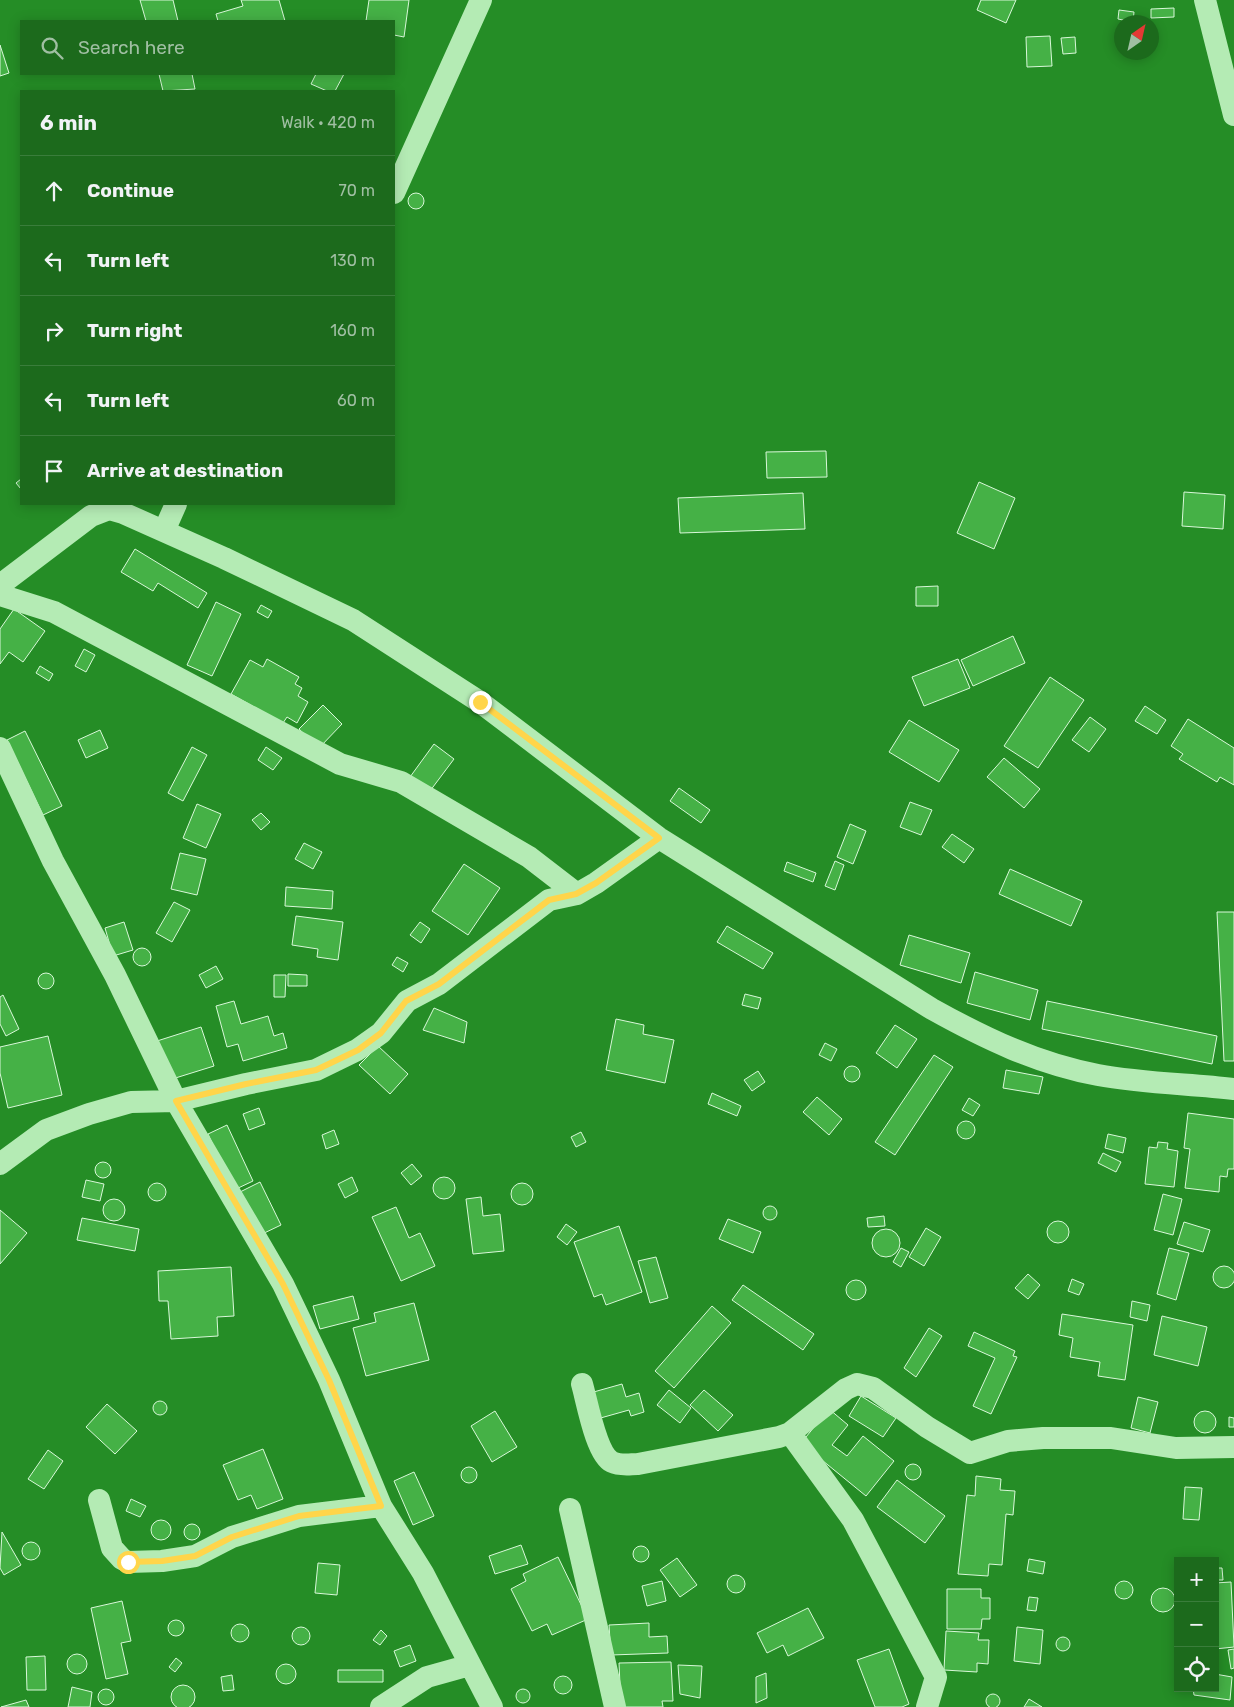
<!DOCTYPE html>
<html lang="en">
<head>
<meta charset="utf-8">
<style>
	:root { --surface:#1c6a1c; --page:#256f25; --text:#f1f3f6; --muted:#a0bfa3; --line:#3a7d3b }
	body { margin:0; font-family:Rubik,sans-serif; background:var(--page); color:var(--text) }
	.controls { position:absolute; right:15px; bottom:15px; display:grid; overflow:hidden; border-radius:0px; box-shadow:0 2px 12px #0003 }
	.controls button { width:45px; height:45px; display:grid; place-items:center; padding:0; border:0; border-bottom:1px solid var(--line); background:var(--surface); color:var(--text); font:25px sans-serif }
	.compass { position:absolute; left:1114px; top:15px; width:45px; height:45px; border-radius:50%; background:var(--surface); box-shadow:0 2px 12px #0003; rotate:34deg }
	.stop { position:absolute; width:15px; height:15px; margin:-11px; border:4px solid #ffd54a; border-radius:50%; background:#fff }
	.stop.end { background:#ffd54a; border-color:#fff; box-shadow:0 1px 5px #0008 }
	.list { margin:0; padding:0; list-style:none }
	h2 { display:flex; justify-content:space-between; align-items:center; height:65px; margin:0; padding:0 20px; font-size:21px }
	h2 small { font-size:16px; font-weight:400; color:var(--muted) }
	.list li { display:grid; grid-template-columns:32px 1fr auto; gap:15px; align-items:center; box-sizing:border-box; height:70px; padding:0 20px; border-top:1px solid var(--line) }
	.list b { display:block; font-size:19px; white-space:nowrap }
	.list em { font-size:16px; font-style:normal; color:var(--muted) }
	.icon { flex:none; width:28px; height:28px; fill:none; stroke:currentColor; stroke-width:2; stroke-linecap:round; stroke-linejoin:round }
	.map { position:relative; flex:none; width:1234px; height:1707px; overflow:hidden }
	.search { position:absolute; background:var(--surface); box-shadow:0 2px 12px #0003; left:20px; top:20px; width:375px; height:55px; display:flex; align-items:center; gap:12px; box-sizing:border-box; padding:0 18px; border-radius:0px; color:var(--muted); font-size:19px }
	.panel { position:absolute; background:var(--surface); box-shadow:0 2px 12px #0003; left:20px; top:90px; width:375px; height:415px; border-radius:0px }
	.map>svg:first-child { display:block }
	.building { fill:#45b146; stroke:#d9f8d9 }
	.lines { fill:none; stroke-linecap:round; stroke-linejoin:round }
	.street { stroke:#b4ebb4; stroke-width:22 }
	.route { stroke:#ffd54a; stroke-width:6 }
</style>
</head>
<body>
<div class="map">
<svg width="1234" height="1707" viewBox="0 0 1234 1707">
	<rect width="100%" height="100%" fill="#258d26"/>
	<path class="building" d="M140 0H173L178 21H146Z
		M241 0H279L285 21H218L216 14 243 6Z
		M369 0H409L404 37 394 35V21H366Z
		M981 0H1016L1006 23 977 10Z
		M1174 8V17L1151 18V9Z
		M1119 10 1134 12 1133 22 1118 19Z
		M1050 36 1052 66 1027 67 1026 37Z
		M1075 37 1076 53 1063 54 1061 38Z
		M0 45 9 73 0 76Z
		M159 74H192L195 89 163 91Z
		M316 74H344L335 91H327L311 84Z
		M408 201a8 8 0 1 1 16 0a8 8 0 1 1-16 0Z
		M826 451 827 477 767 478 766 452Z
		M21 479V489L16 483Z
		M979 482 1015 498 994 549 957 533Z
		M1184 492 1225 495 1223 529 1182 526Z
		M803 493 805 529 680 533 678 498Z
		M135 549 207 593 198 608 158 583 153 591 121 572Z
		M938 586V606H916V587Z
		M216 602 241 614 212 676 187 665Z
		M261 605 272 611 268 618 257 612Z
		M14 609 45 631 23 662 9 652 0 664V629Z
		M1013 636 1025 663 973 686 961 660Z
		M84 649 95 655 86 672 75 666Z
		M267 659 299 677 295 684 302 688 298 696 308 702 297 723 287 717 283 723 231 694 250 660 263 667Z
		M958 659 970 688 924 706 912 677Z
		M40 666 53 674 49 681 36 673Z
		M1050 677 1084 700 1038 768 1004 746Z
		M323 705 342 724 319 748 299 729Z
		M1145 706 1166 720 1157 734 1135 721Z
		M1090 717 1106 729 1089 752 1072 740Z
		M1188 719 1234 748V785L1220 777 1217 782 1179 759 1183 754 1171 746Z
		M909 720 959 750 939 782 889 752Z
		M100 730 108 748 86 758 78 740Z
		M25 731 62 806 43 815 7 740Z
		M434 744 454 759 430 791 410 777Z
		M192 747 207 755 183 801 168 793Z
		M266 747 282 758 273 770 258 760Z
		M1004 758 1040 789 1024 808 987 777Z
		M679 788 710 810 701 823 670 801Z
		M910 802 932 810 921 835 900 827Z
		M197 804 221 814 206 848 183 838Z
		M261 813 270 822 261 830 252 820Z
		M850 824 866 831 853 864 837 857Z
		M952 834 974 849 964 863 942 847Z
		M304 843 322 852 313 869 295 859Z
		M180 853 206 859 197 895 171 889Z
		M835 861 844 865 835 890 825 886Z
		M787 862 816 873 813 882 784 871Z
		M464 864 500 888 468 935 432 911Z
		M1010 869 1082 901 1071 926 999 894Z
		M286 887 333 891 332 909 285 906Z
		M174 902 190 910 172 942 156 933Z
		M1217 912H1234V1061H1224Z
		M296 916 343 922 338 960 317 957 318 949 292 945Z
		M124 922 133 950 113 956 105 928Z
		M420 922 430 929 421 943 410 935Z
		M727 926 773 953 763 969 717 942Z
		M909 935 970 953 961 983 900 965Z
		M133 957a9 9 0 1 1 18 0a9 9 0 1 1-18 0Z
		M397 957 408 963 403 972 392 965Z
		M216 966 223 979 206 988 199 975Z
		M975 972 1038 990 1030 1020 967 1003Z
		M38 981a8 8 0 1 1 16 0a8 8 0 1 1-16 0Z
		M288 974 307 975V986H288Z
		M274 975H286L285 997H274Z
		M745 994 761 998 758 1009 742 1005Z
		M3 995 19 1029 6 1036 0 1024V997Z
		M234 1001 241 1024 268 1016 274 1036 283 1033 287 1048 243 1061 238 1044 227 1047 216 1006Z
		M1047 1001 1217 1036 1212 1064 1042 1029Z
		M434 1008 467 1022 464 1043 423 1030Z
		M616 1019 644 1025 643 1034 674 1040 665 1083 606 1070Z
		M895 1025 917 1039 897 1068 876 1053Z
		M201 1027 214 1066 169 1080 157 1041Z
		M48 1036 62 1095 8 1108 0 1073V1047Z
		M825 1043 837 1049 831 1061 819 1055Z
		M378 1046 408 1074 390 1094 359 1065Z
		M934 1055 953 1067 895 1155 875 1142Z
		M844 1074a8 8 0 1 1 16 0a8 8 0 1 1-16 0Z
		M1006 1070 1043 1077 1039 1094 1003 1088Z
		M758 1071 765 1082 752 1091 744 1080Z
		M712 1093 741 1106 737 1116 708 1104Z
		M817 1097 842 1119 829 1135 803 1112Z
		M969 1098 980 1105 973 1116 962 1110Z
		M259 1108 265 1124 249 1130 243 1114Z
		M1188 1113 1234 1119V1169H1228L1227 1177 1220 1176 1219 1192 1185 1188 1190 1149 1184 1148Z
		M957 1130a9 9 0 1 1 18 0a9 9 0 1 1-18 0Z
		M227 1125 253 1181 234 1190 208 1134Z
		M334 1130 339 1144 326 1149 322 1135Z
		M581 1132 586 1142 576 1147 571 1137Z
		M1108 1134 1126 1138 1123 1153 1105 1148Z
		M1158 1142 1168 1143 1167 1149 1178 1151 1174 1187 1145 1184 1149 1147 1157 1148Z
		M1103 1153 1121 1162 1116 1172 1098 1163Z
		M95 1170a8 8 0 1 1 16 0a8 8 0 1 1-16 0Z
		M412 1164 422 1176 411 1185 401 1173Z
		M433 1188a11 11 0 1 1 22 0a11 11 0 1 1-22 0Z
		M352 1177 358 1191 345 1198 338 1184Z
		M86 1180 104 1184 100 1201 82 1197Z
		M260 1182 281 1225 258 1236 236 1194Z
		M511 1194a11 11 0 1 1 22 0a11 11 0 1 1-22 0Z
		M148 1192a9 9 0 1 1 18 0a9 9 0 1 1-18 0Z
		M1163 1194 1182 1199 1173 1235 1154 1230Z
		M481 1197 483 1216 500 1214 504 1251 473 1254 466 1199Z
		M103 1210a11 11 0 1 1 22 0a11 11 0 1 1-22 0Z
		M763 1213a7 7 0 1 1 14 0a7 7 0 1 1-14 0Z
		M396 1207 409 1238 420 1233 435 1266 401 1281 372 1217Z
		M0 1210 27 1233 0 1264Z
		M884 1216 885 1226 868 1227 867 1218Z
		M82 1218 139 1229 135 1251 77 1240Z
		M728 1219 761 1232 753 1253 719 1239Z
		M1047 1232a11 11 0 1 1 22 0a11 11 0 1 1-22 0Z
		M1184 1222 1210 1230 1203 1252 1177 1244Z
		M566 1224 577 1232 567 1245 557 1237Z
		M619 1226 642 1292 606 1305 602 1294 594 1297 574 1242Z
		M926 1228 941 1237 924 1266 909 1257Z
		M872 1243a14 14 0 1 1 28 0a14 14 0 1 1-28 0Z
		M901 1248 909 1252 901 1267 893 1262Z
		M1169 1248 1189 1253 1176 1300 1157 1294Z
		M656 1257 668 1298 650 1303 638 1261Z
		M1213 1277a11 11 0 1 1 22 0a11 11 0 1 1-22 0Z
		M231 1267 234 1316 217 1317 218 1336 171 1339 168 1301H159L158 1271Z
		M1028 1274 1040 1285 1028 1299 1015 1288Z
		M1072 1279 1084 1284 1079 1295 1068 1291Z
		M846 1290a10 10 0 1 1 20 0a10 10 0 1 1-20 0Z
		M743 1285 814 1334 803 1350 732 1300Z
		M353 1296 359 1319 320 1329 313 1306Z
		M1132 1301 1150 1305 1147 1321 1130 1317Z
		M414 1303 429 1360 366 1376 353 1328 376 1322 374 1313Z
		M712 1306 731 1323 674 1388 655 1371Z
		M1062 1314 1133 1325 1125 1380 1098 1376 1100 1362 1070 1357 1073 1338 1059 1335Z
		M1162 1316 1207 1327 1198 1366 1154 1355Z
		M929 1328 942 1336 916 1377 904 1368Z
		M974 1332 1015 1351 1013 1356 1017 1357 991 1414 973 1406 995 1358 968 1346Z
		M622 1384 626 1397 639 1393 644 1412 631 1416 629 1410 597 1419 590 1393Z
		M669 1390 691 1408 680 1423 657 1405Z
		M704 1390 733 1415 718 1431 690 1405Z
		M861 1396 896 1418 883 1437 849 1416Z
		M1138 1397 1158 1402 1150 1433 1131 1428Z
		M153 1408a7 7 0 1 1 14 0a7 7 0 1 1-14 0Z
		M107 1404 137 1431 115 1454 86 1427Z
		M829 1409 848 1425 832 1445 847 1456 863 1436 894 1461 866 1496 801 1443Z
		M1194 1422a11 11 0 1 1 22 0a11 11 0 1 1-22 0Z
		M495 1411 517 1447 492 1462 471 1426Z
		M1229 1417 1234 1418V1427H1229Z
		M263 1449 283 1499 257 1509 251 1495 238 1500 223 1465Z
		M48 1450 63 1461 44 1489 28 1479Z
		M905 1472a8 8 0 1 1 16 0a8 8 0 1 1-16 0Z
		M461 1475a8 8 0 1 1 16 0a8 8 0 1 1-16 0Z
		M414 1472 434 1516 413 1525 394 1481Z
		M976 1476 1001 1479 1000 1490 1015 1491 1013 1515 1006 1514 1002 1565 989 1564 988 1576 958 1574 967 1495 975 1496Z
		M897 1480 945 1516 925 1543 877 1507Z
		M1185 1487 1202 1488 1199 1520 1183 1519Z
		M131 1499 146 1506 140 1517 126 1511Z
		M151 1530a10 10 0 1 1 20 0a10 10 0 1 1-20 0Z
		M184 1532a8 8 0 1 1 16 0a8 8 0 1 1-16 0Z
		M2 1532 21 1565 4 1575 0 1568Z
		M22 1551a9 9 0 1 1 18 0a9 9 0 1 1-18 0Z
		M521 1545 528 1564 495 1574 489 1556Z
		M633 1554a8 8 0 1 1 16 0a8 8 0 1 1-16 0Z
		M558 1557 588 1619 552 1635 547 1624 532 1631 511 1589 526 1581 523 1574Z
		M677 1558 697 1585 680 1597 660 1570Z
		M1029 1559 1045 1562 1043 1574 1027 1571Z
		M318 1563 340 1565 337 1595 315 1593Z
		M1215 1568H1222L1223 1580H1215Z
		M727 1584a9 9 0 1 1 18 0a9 9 0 1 1-18 0Z
		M662 1581 666 1601 647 1606 642 1586Z
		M1115 1590a9 9 0 1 1 18 0a9 9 0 1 1-18 0Z
		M1231 1582 1234 1647 1215 1649V1583Z
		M1151 1600a12 12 0 1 1 24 0a12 12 0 1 1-24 0Z
		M947 1589H981V1598H990V1619H982L981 1629H947Z
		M1029 1597 1038 1598 1036 1611 1027 1610Z
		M122 1601 131 1641 121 1643 128 1674 106 1679 91 1608Z
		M808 1608 824 1638 788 1656 783 1645 767 1653 757 1633Z
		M168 1628a8 8 0 1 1 16 0a8 8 0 1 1-16 0Z
		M649 1623V1637L667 1636 668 1653 611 1655 609 1625Z
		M231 1633a9 9 0 1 1 18 0a9 9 0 1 1-18 0Z
		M1017 1627 1043 1630 1040 1664 1014 1661Z
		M292 1636a9 9 0 1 1 18 0a9 9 0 1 1-18 0Z
		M381 1630 387 1636 380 1645 373 1640Z
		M946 1631 979 1633 978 1640H989L988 1664 977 1663V1672L944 1670Z
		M1056 1644a7 7 0 1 1 14 0a7 7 0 1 1-14 0Z
		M410 1645 416 1661 400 1667 394 1651Z
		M889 1649 909 1704 902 1707H875L857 1660Z
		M1234 1649V1668L1231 1669 1228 1650Z
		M67 1664a10 10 0 1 1 20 0a10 10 0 1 1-20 0Z
		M45 1656 46 1690H27L26 1657Z
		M176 1658 182 1663 175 1672 169 1667Z
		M671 1662 673 1701H662L663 1707H621L619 1663Z
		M276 1674a10 10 0 1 1 20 0a10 10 0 1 1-20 0Z
		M678 1665 702 1666 700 1698 680 1694Z
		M338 1670H383V1682H338Z
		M766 1673 767 1698 756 1703V1677Z
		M1215 1674 1232 1677 1230 1700 1194 1695 1193 1688H1215Z
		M232 1675 234 1690 223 1691 221 1677Z
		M554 1685a9 9 0 1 1 18 0a9 9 0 1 1-18 0Z
		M171 1697a12 12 0 1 1 24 0a12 12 0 1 1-24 0Z
		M72 1687 92 1692 90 1707H68Z
		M516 1696a7 7 0 1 1 14 0a7 7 0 1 1-14 0Z
		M98 1697a8 8 0 1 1 16 0a8 8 0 1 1-16 0Z
		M986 1701a7 7 0 1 1 14 0a7 7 0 1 1-14 0Z
		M1029 1699 1042 1707H1024Z
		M26 1700 29 1707H1Z"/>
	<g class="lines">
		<path class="street" d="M1205 0 1234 115
			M394 193 481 0
			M164 531 176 504
			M0 585 91 516 109 509 123 513 224 558 353 620 480 702 659 838 932 1009C984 1038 1038 1064 1098 1075 1141 1083 1190 1084 1234 1089
			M0 595 54 612 340 764 401 782 529 857 577 894
			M0 748 53 861 115 975 176 1101 283 1284 329 1380 381 1506 423 1573 492 1707
			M0 1164 46 1130 89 1114 131 1102 176 1101 246 1084 316 1070 357 1050 381 1033 407 1001 439 984 549 900 577 894 596 883 659 838
			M582 1384C587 1401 596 1454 612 1462 620 1466 630 1464 638 1464L779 1437 790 1433 846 1389 857 1384 873 1388 927 1427 970 1453 1008 1441 1043 1438H1111L1176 1448 1234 1447
			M790 1433 853 1520 936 1677 927 1707
			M99 1500 112 1548 122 1559 128 1562 162 1561 195 1556 232 1537 299 1516 381 1506
			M570 1509 615 1707
			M381 1707 427 1677 470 1665"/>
	</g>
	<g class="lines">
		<path class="route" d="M128 1562 162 1561 195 1556 232 1537 299 1516 381 1506 329 1380 283 1284 176 1101 246 1084 316 1070 358 1050 381 1033 406 1001 439 984 549 900 576 894 596 883 659 838 480 702"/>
	</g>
</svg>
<div class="controls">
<button>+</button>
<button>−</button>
<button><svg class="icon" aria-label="locate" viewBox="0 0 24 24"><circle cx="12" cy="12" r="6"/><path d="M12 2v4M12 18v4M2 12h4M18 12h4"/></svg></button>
</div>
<svg class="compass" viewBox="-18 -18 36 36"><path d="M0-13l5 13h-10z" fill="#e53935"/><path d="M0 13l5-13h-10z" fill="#a0bfa3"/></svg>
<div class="stop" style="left:128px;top:1562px"></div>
<div class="stop end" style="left:480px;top:702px"></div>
<div class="search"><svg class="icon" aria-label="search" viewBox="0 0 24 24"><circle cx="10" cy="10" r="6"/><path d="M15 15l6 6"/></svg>Search here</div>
<section class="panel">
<h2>6 min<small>Walk · 420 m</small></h2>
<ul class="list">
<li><svg class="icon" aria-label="ahead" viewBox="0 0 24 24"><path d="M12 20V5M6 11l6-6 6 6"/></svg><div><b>Continue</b></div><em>70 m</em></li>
<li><svg class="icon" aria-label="left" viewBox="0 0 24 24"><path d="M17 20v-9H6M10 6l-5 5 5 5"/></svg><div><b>Turn left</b></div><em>130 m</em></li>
<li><svg class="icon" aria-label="right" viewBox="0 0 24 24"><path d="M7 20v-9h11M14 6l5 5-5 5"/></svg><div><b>Turn right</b></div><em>160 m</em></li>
<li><svg class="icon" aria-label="left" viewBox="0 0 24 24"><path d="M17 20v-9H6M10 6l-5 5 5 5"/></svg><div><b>Turn left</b></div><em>60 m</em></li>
<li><svg class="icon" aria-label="arrive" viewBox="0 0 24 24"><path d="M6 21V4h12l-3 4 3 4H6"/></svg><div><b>Arrive at destination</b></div></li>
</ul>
</section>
</div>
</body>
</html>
